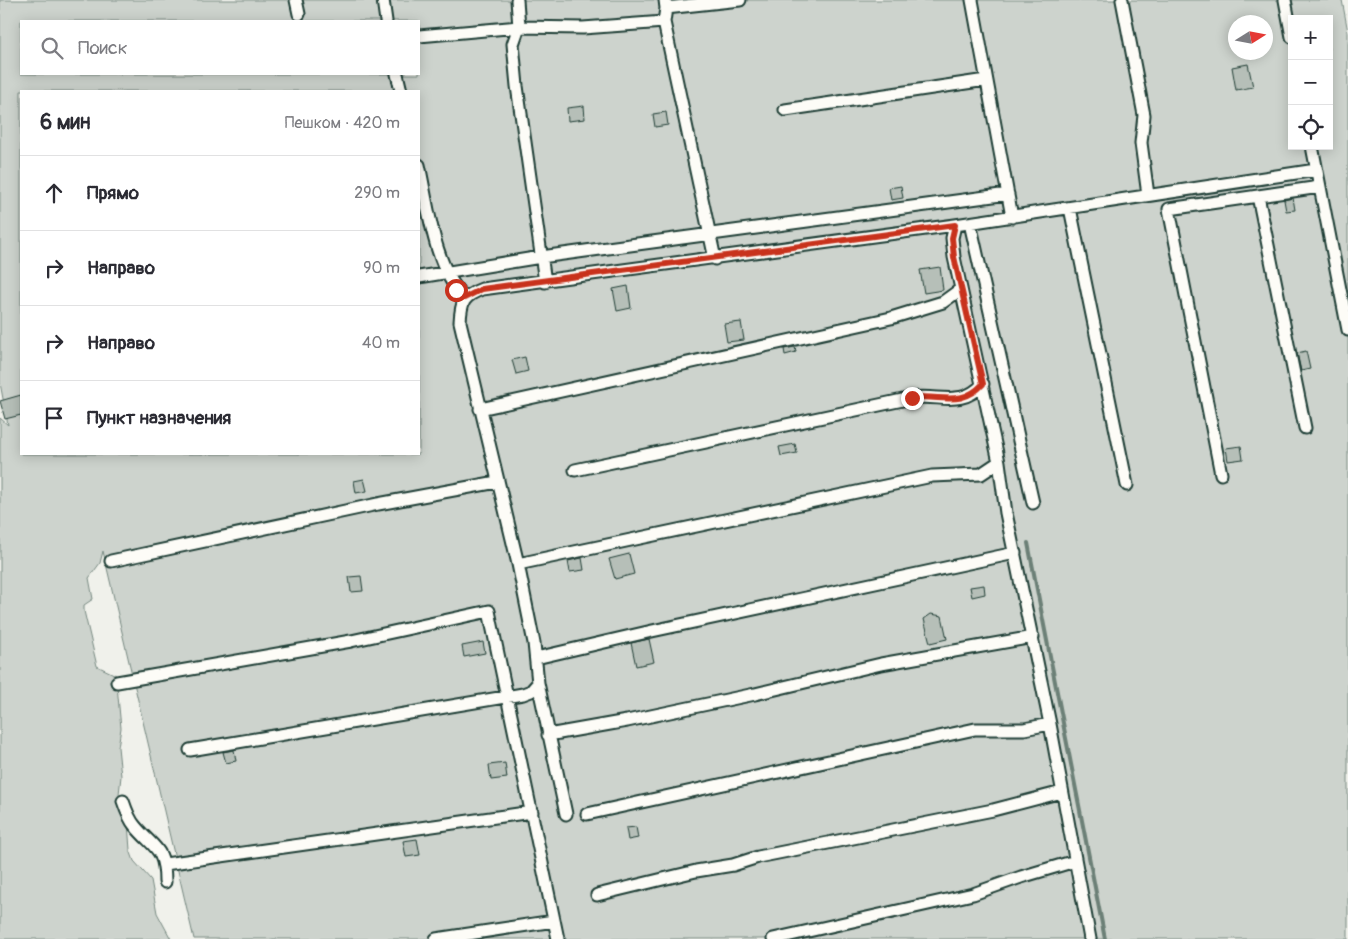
<!DOCTYPE html>
<html lang="ru">
<head>
<meta charset="utf-8">
<style>
	:root { --surface:#fff; --page:#f2f2f3; --text:#2b2b33; --muted:#7c7c81; --line:#e1e1e2 }
	body { margin:0; font-family:Pangolin,sans-serif; background:var(--page); color:var(--text) }
	.controls { position:absolute; right:15px; top:15px; display:grid; overflow:hidden; border-radius:0px; box-shadow:0 2px 12px #0003 }
	.controls button { width:45px; height:45px; display:grid; place-items:center; padding:0; border:0; border-bottom:1px solid var(--line); background:var(--surface); color:var(--text); font:25px sans-serif }
	.compass { position:absolute; left:1228px; top:15px; width:45px; height:45px; border-radius:50%; background:var(--surface); box-shadow:0 2px 12px #0003; rotate:79deg }
	.stop { position:absolute; width:15px; height:15px; margin:-11px; border:4px solid #c8321e; border-radius:50%; background:#fff }
	.stop.end { background:#c8321e; border-color:#fff; box-shadow:0 1px 5px #0008 }
	.list { margin:0; padding:0; list-style:none }
	h2 { display:flex; justify-content:space-between; align-items:center; height:65px; margin:0; padding:0 20px; font-size:21px }
	h2 small { font-size:16px; font-weight:400; color:var(--muted) }
	.list li { display:grid; grid-template-columns:32px 1fr auto; gap:15px; align-items:center; box-sizing:border-box; height:75px; padding:0 20px; border-top:1px solid var(--line) }
	.list b { display:block; font-size:19px; white-space:nowrap }
	.list em { font-size:16px; font-style:normal; color:var(--muted) }
	.icon { flex:none; width:28px; height:28px; fill:none; stroke:currentColor; stroke-width:2; stroke-linecap:round; stroke-linejoin:round }
	.map { position:relative; flex:none; width:1348px; height:939px; overflow:hidden }
	.search { position:absolute; background:var(--surface); box-shadow:0 2px 12px #0003; left:20px; top:20px; width:400px; height:55px; display:flex; align-items:center; gap:12px; box-sizing:border-box; padding:0 18px; border-radius:0px; color:var(--muted); font-size:19px }
	.panel { position:absolute; background:var(--surface); box-shadow:0 2px 12px #0003; left:20px; top:90px; width:400px; height:365px; border-radius:0px }
	.map>svg:first-child { display:block }
	.green { fill:#cdd3cd; stroke:#768880; fill-rule:evenodd }
	.lines { fill:none; stroke-linecap:round; stroke-linejoin:round }
	.stream { stroke:#6c8077; stroke-width:4 }
	.building { fill:#b6bfb8; stroke:#1f3d34 }
	.minor-casing { stroke:#1f3d34; stroke-width:15 }
	.minor { stroke:#fdfcf7; stroke-width:11 }
	.route { stroke:#c8321e; stroke-width:6 }
</style>
</head>
<body>
<div class="map">
<svg width="1348" height="939" viewBox="0 0 1348 939">
	<rect width="100%" height="100%" fill="#f0f1eb"/>
	<filter id="ink" filterUnits="userSpaceOnUse"><feTurbulence type="fractalNoise" baseFrequency=".02" numOctaves="2"/><feDisplacementMap in="SourceGraphic" scale="10" xChannelSelector="R" yChannelSelector="G"/><feConvolveMatrix kernelMatrix="1 2 1 2 8 2 1 2 1" color-interpolation-filters="sRGB"/></filter>
	<g filter="url(#ink)">
		<path class="green" d="M0 0H1342L1348 32V939H194L103 551 100 563 89 578 93 599 84 605V611L97 666 116 675 121 728 118 747 121 776 119 794 128 823 130 850 134 861 151 880 157 913 171 939H0V418L8 425 0 383ZM1292 19H1329V146H1292ZM21 21H419V74H21ZM1236 22H1266V52H1236ZM21 91H419V454H21Z"/>
		<g class="lines">
			<path class="stream" d="M1028 543 1105 939"/>
		</g>
		<path class="building" d="M1248 64 1253 87 1236 90 1232 67Z
			M584 106 585 119 568 121 567 108Z
			M666 112 668 125 655 127 653 114Z
			M901 186 903 198 891 200 889 188Z
			M1293 198 1295 210 1286 211 1284 200Z
			M940 267 943 290 924 293 920 270Z
			M628 286 631 308 617 311 613 289Z
			M741 322 744 340 727 342 724 324Z
			M795 347 796 352 785 355 784 349Z
			M1306 351 1310 369 1301 371 1297 353Z
			M525 357 528 371 516 374 512 360Z
			M21 395V415L5 419 0 401Z
			M795 444 797 453 781 456 779 447Z
			M1241 446 1243 459 1228 461 1226 448Z
			M364 479 367 491 356 493 354 481Z
			M629 554 634 574 615 579 609 559Z
			M582 558 584 570 570 572 568 561Z
			M361 576 363 591 351 592 349 577Z
			M984 585 985 594 972 597 970 587Z
			M931 614 942 616 947 639 930 643 924 619Z
			M649 639 654 662 636 666 631 643Z
			M483 642 485 653 464 657 462 646Z
			M234 750 236 761 226 763 223 752Z
			M505 763 507 778 491 780 489 765Z
			M636 827 638 838 628 840 626 828Z
			M417 839 420 855 406 857 403 841Z"/>
		<g class="lines">
			<g class="minor-casing">
				<path id="minor" d="M296 0 299 14
					M383 0 386 21
					M517 0 519 27 513 44 517 86 545 282
					M665 0 666 8 664 22 715 259
					M972 0 1012 217
					M1122 0 1144 115 1141 143 1148 195
					M1285 0 1292 37
					M666 8 740 0
					M419 36 519 27 583 28 664 22
					M397 74 401 91
					M785 110 986 80
					M1312 146 1348 330
					M419 165C428 205 434 268 464 297
					M1258 196 1305 428
					M1070 208 1127 485
					M970 223 1033 503
					M955 225 952 238 954 257 999 462 1006 513 1050 724 1090 939
					M419 277 541 257 1008 194
					M480 409 891 318 943 302 961 289
					M575 470 912 398C940 394 961 408 983 384
					M1221 474 1169 209 1320 187
					M111 561 378 504 497 482
					M518 564 932 476 981 474 999 462
					M536 658 652 631 1015 553
					M117 682 351 641 489 611 558 939
					M548 735 627 721 755 694 881 664 1033 637
					M190 750 523 694 531 691 538 683
					M123 801C126 810 129 819 135 826 154 849 165 847 165 882
					M566 814 538 683 534 643 518 564 460 322C461 302 463 296 482 289L955 225 1316 170
					M587 814 975 729H1024L1050 724
					M165 864 532 812
					M597 895 696 871 733 865 758 857 993 810 1062 792
					M436 939 554 921
					M773 939 973 894 1021 877 1075 861"/>
			</g>
			<use href="#minor" class="minor"/>
		</g>
	</g>
	<g class="lines" filter="url(#ink)">
		<path class="route" d="M456 290 464 298 482 289 955 225 952 238 954 257 983 384C961 408 940 394 912 398"/>
	</g>
</svg>
<div class="controls">
<button>+</button>
<button>−</button>
<button><svg class="icon" aria-label="locate" viewBox="0 0 24 24"><circle cx="12" cy="12" r="6"/><path d="M12 2v4M12 18v4M2 12h4M18 12h4"/></svg></button>
</div>
<svg class="compass" viewBox="-18 -18 36 36"><path d="M0-13l5 13h-10z" fill="#e53935"/><path d="M0 13l5-13h-10z" fill="#7c7c81"/></svg>
<div class="stop" style="left:456px;top:290px"></div>
<div class="stop end" style="left:912px;top:398px"></div>
<div class="search"><svg class="icon" aria-label="search" viewBox="0 0 24 24"><circle cx="10" cy="10" r="6"/><path d="M15 15l6 6"/></svg>Поиск</div>
<section class="panel">
<h2>6 мин<small>Пешком · 420 m</small></h2>
<ul class="list">
<li><svg class="icon" aria-label="ahead" viewBox="0 0 24 24"><path d="M12 20V5M6 11l6-6 6 6"/></svg><div><b>Прямо</b></div><em>290 m</em></li>
<li><svg class="icon" aria-label="right" viewBox="0 0 24 24"><path d="M7 20v-9h11M14 6l5 5-5 5"/></svg><div><b>Направо</b></div><em>90 m</em></li>
<li><svg class="icon" aria-label="right" viewBox="0 0 24 24"><path d="M7 20v-9h11M14 6l5 5-5 5"/></svg><div><b>Направо</b></div><em>40 m</em></li>
<li><svg class="icon" aria-label="arrive" viewBox="0 0 24 24"><path d="M6 21V4h12l-3 4 3 4H6"/></svg><div><b>Пункт назначения</b></div></li>
</ul>
</section>
</div>
</body>
</html>
